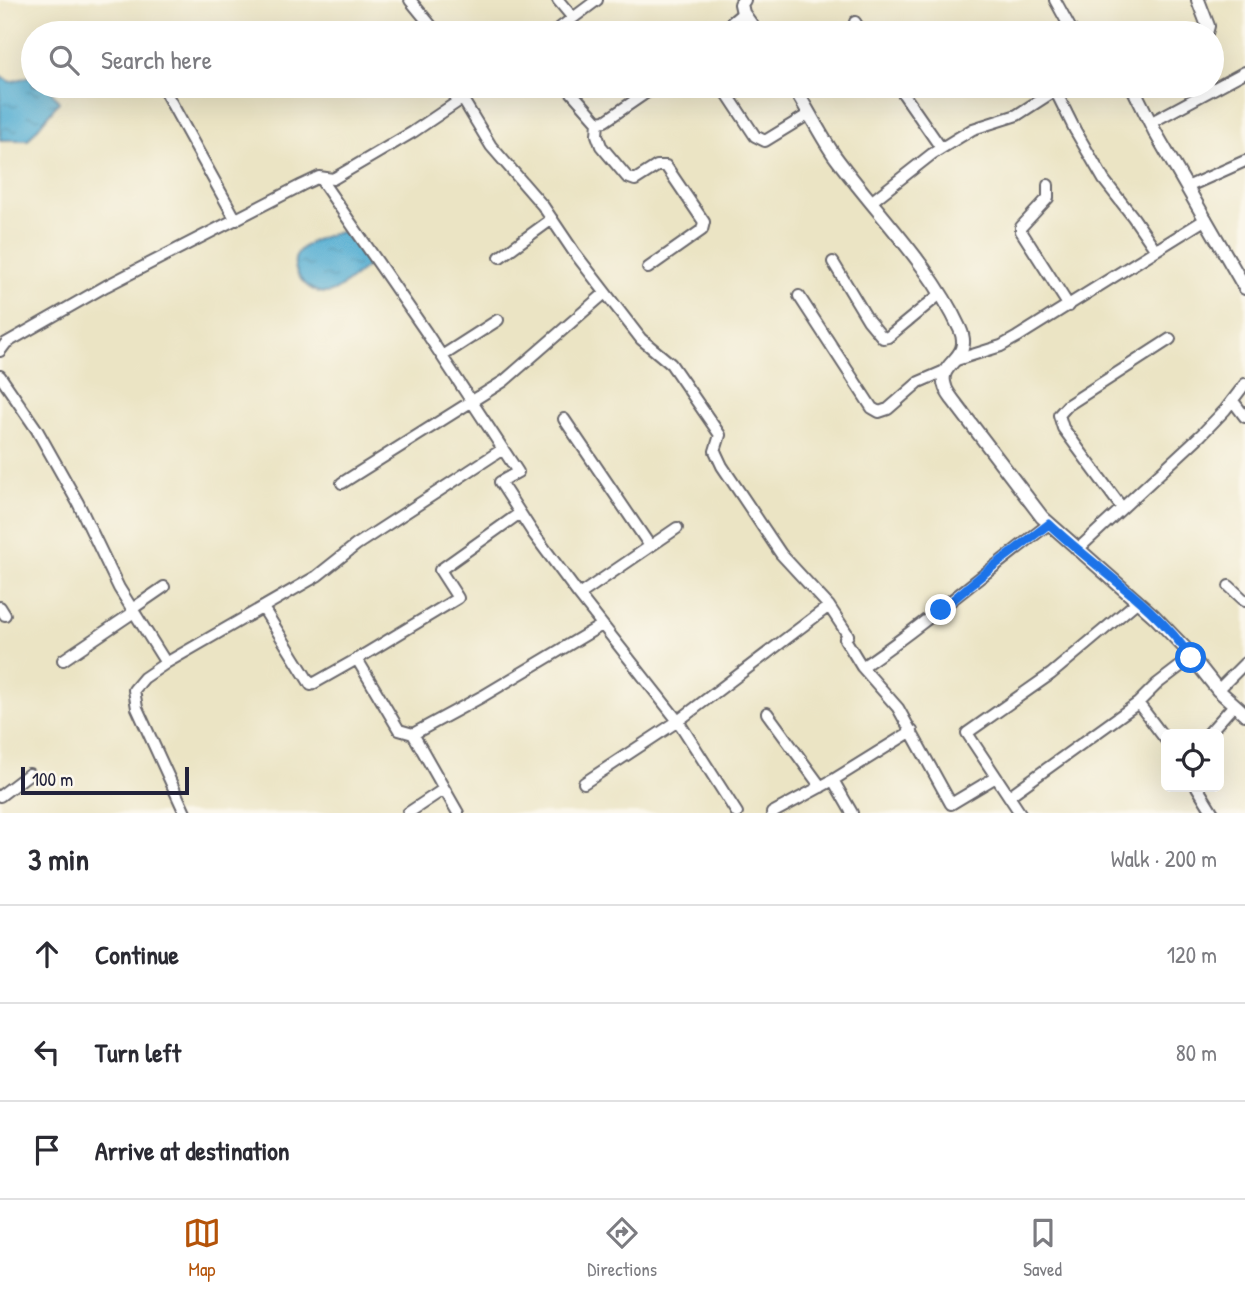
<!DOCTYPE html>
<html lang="en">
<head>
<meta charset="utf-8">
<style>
	:root { --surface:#fff; --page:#f7f7f7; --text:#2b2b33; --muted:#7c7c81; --line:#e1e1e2; --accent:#b45309 }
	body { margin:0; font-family:"Patrick Hand",sans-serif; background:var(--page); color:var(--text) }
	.controls { position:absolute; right:21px; bottom:21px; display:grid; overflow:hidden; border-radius:10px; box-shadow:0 7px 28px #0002 }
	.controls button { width:63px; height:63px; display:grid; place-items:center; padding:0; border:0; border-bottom:2px solid var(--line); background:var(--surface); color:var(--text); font:35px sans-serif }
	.scale { position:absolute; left:21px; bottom:18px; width:168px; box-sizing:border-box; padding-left:7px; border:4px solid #22223b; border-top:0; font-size:19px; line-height:24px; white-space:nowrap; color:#22223b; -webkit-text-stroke:5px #fbf7ec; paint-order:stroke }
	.stop { position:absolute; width:21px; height:21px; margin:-16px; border:5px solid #1a73e8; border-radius:50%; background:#fff }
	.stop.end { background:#1a73e8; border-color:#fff; box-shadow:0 2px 7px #0008 }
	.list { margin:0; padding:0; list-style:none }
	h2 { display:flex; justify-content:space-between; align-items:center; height:91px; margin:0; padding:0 28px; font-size:30px }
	h2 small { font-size:23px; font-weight:400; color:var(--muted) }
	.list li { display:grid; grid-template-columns:46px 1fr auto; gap:21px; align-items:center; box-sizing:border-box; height:98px; padding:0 28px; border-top:2px solid var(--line) }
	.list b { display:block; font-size:26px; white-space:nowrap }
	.list em { font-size:23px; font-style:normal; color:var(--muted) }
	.icon { flex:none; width:38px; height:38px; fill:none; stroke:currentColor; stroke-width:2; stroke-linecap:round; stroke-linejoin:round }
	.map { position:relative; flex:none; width:1245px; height:813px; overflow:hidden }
	.search { position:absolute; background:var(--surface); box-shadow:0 7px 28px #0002; left:21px; right:21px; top:21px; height:77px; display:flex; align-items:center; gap:18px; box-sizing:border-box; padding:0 24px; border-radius:38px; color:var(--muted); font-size:26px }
	.sheet { height:385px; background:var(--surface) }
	nav { display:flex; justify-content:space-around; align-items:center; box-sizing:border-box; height:98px; border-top:2px solid var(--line); background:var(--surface); font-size:19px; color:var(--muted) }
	nav a { display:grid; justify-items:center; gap:4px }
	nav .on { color:var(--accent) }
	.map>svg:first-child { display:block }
	.water { fill:url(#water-ripples); stroke:#3c6886; stroke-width:2 }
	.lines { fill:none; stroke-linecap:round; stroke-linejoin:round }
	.minor-casing { stroke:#68666b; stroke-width:14 }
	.tertiary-casing { stroke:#68666b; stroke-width:16 }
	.minor { stroke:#fff; stroke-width:10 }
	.tertiary { stroke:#fff; stroke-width:12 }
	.route { stroke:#1a73e8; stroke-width:9 }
</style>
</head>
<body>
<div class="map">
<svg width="1245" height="813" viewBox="0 0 1245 813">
	<defs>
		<pattern id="water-ripples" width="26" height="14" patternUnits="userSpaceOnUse" patternTransform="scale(1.75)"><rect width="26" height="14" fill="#55aed2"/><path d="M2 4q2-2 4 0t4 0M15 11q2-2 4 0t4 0" fill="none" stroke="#468dac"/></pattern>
	</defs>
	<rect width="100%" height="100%" fill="#fbf7ec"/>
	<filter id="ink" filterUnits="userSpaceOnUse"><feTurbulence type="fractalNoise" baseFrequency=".0143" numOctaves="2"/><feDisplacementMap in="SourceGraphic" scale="14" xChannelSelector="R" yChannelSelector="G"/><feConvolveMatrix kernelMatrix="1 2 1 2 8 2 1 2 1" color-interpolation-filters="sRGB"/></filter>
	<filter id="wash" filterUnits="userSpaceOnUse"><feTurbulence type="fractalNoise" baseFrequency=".00686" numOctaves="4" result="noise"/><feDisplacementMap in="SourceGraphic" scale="28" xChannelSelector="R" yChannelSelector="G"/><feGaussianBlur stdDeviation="1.57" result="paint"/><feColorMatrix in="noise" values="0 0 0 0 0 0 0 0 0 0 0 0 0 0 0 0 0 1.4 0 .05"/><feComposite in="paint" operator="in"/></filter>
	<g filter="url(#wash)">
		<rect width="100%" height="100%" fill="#ebe4c4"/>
		<path class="water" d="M0 75 10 82 31 76 33 77V86H48L59 102 28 140H0Z
			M345 231 369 265C358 273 346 285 334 291 312 301 287 270 297 254 306 240 330 234 345 231Z"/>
	</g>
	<g filter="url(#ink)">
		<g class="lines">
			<g class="minor-casing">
				<path id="minor" d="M410 0 437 33
					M558 0 573 18
					M1055 0 1073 33
					M855 22 862 33
					M553 33 597 0
					M719 33 743 13
					M162 86 236 220
					M566 86 598 122 605 121 656 86
					M722 86 755 136 765 141 809 114
					M898 86 941 148
					M1055 90 1075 130 1104 180 1133 217 1155 249
					M462 98 491 146 543 206 574 252 641 339 671 364 720 435 715 451 722 466 781 554 829 606 848 635 845 639 862 667
					M598 122 597 135 601 146 627 177 635 180 657 166H666L704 222 702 230 648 268
					M1150 123 1245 72
					M319 177 426 332 518 472 500 482 533 533 579 595 678 721 829 606
					M1048 185V198L1021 227V231L1069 306
					M1187 187 1245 161
					M871 202 932 154 958 138 973 129 1017 115 1062 86
					M500 257 552 219
					M833 262 868 320 883 338 888 337 939 295
					M799 296 872 408 879 412 888 409 919 382 947 370
					M0 351 6 343 106 286 302 185 319 177 333 179 413 132 481 86
					M442 356 498 320
					M953 361 1001 346 1017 337 1206 219
					M0 376 37 430 78 503 119 588 166 663 144 678 134 690 137 708 185 813
					M1233 401 1245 417
					M564 419 650 546
					M342 483 504 381 605 293
					M1122 508 1063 428 1059 415 1068 405 1170 339
					M1077 550 1201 435 1225 410 1245 384
					M1229 586 1245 601
					M579 595 677 528
					M0 607 5 615
					M263 608 311 685 357 659 399 730 413 734
					M132 609 164 587
					M357 659 458 598 440 570 520 513
					M63 660 134 612
					M166 663 317 576 356 545 503 449
					M1218 690 1245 663
					M1138 703 1166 740
					M767 713 821 787
					M1208 734 1234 705
					M996 777 951 804 898 708 862 667C927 623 986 571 1049 524
					M833 780 852 813
					M584 783 678 721 737 813
					M1197 787 1213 813
					M0 796 29 774
					M1009 796 1138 703 1157 684 1191 658
					M408 813 444 789
					M458 813 413 734 483 696 602 625
					M772 813 833 780 912 731
					M1020 813 967 733 1051 674 1138 601"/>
			</g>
			<g class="tertiary-casing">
				<path id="tertiary" d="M744 0 741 4 743 13 757 33
					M1198 0 1208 26 1206 33
					M793 86C807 108 819 133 834 155 876 213 930 264 960 329 974 360 936 362 945 386 946 391 950 396 953 400L1042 517 1154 616 1184 647 1218 690 1245 714
					M1132 86 1155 132 1245 288"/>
			</g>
			<use href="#minor" class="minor"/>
			<use href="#tertiary" class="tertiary"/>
		</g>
	</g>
	<g class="lines" filter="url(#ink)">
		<path class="route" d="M941 610 987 571 1049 524C1093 566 1158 607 1191 658"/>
	</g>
</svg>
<div class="controls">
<button><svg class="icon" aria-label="locate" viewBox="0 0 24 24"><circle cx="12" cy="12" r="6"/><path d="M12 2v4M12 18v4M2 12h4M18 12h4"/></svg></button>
</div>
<div class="scale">100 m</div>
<div class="stop" style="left:1191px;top:658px"></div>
<div class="stop end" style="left:941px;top:610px"></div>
<div class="search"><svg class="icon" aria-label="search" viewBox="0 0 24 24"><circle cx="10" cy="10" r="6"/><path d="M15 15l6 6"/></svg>Search here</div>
</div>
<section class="sheet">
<h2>3 min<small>Walk · 200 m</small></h2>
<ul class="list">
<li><svg class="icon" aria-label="ahead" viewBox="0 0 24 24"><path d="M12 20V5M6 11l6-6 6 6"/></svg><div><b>Continue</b></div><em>120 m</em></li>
<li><svg class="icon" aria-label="left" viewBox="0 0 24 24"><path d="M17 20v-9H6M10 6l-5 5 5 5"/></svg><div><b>Turn left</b></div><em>80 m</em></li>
<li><svg class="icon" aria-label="arrive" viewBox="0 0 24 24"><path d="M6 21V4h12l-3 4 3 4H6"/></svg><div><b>Arrive at destination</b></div></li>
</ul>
</section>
<nav>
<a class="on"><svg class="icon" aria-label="map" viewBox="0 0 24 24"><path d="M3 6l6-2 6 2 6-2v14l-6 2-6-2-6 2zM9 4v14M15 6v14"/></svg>Map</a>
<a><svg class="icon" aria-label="directions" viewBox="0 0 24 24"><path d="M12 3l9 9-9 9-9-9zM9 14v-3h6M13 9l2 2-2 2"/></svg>Directions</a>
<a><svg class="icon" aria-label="saved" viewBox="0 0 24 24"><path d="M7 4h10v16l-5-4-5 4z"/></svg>Saved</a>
</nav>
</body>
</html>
